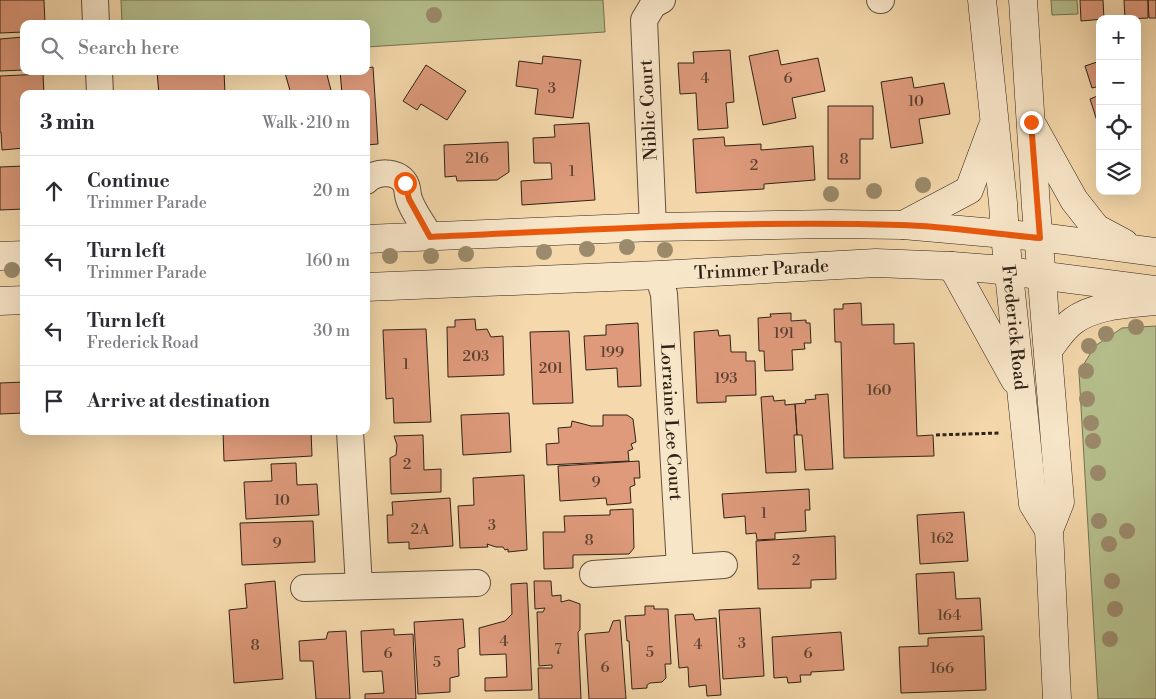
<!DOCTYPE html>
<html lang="en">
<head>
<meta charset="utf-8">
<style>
	:root { --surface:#fff; --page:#f2f2f3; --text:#2b2b33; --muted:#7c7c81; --line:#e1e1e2 }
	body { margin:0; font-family:"Libre Bodoni",serif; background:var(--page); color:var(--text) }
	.controls { position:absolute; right:15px; top:15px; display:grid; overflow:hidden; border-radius:10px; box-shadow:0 5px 20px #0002 }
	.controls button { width:45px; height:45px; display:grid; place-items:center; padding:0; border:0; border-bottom:1px solid var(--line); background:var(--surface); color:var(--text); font:25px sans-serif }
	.stop { position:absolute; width:15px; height:15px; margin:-11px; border:4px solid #ea580c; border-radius:50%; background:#fff }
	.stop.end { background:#ea580c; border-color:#fff; box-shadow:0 1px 5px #0008 }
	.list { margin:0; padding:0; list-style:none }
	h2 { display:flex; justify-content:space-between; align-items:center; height:65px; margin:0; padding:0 20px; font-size:21px }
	h2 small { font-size:16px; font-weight:400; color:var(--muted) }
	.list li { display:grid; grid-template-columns:32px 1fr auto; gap:15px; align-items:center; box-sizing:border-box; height:70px; padding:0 20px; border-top:1px solid var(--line) }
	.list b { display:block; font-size:19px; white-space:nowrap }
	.list p { margin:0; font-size:16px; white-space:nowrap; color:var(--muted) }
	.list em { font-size:16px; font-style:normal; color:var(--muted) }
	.icon { flex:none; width:28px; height:28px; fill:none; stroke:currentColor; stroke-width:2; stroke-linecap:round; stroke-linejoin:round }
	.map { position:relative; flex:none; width:1156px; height:699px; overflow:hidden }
	.search { position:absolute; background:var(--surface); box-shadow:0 5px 20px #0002; left:20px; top:20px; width:350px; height:55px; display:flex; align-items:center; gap:12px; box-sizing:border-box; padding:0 18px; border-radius:10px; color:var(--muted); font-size:19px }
	.panel { position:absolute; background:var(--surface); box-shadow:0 5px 20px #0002; left:20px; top:90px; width:350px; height:345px; border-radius:10px }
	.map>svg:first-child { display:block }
	.green { fill:#b6c08e; stroke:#737253 }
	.building { fill:#de9a7b; stroke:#302318 }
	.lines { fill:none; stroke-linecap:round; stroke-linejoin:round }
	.street-casing { stroke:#61503d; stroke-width:28 }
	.secondary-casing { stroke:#302318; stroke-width:29 }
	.path { stroke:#302318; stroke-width:3; stroke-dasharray:4 2.5; stroke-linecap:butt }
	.street { stroke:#f8e6c9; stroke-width:26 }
	.secondary { stroke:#f8e6c9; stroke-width:28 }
	.tree { fill:#9b8a6b }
	.route { stroke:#ea580c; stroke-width:6 }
	.labels { text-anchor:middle; stroke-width:4.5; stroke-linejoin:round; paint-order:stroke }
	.number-label { font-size:15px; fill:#5c4131 }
	.street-label { font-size:18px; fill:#302318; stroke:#f8e6c9 }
</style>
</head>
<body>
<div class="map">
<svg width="1156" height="699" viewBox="0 0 1156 699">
	<rect width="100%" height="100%" fill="#f5d9ac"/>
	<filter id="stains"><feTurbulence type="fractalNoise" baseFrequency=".004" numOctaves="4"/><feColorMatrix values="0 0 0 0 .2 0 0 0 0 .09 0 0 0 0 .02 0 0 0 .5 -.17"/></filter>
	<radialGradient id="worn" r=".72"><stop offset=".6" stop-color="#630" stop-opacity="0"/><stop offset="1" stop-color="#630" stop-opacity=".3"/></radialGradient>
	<path class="green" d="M121 0H603L605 32 366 47V24H122Z
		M1051 0H1077L1078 14 1052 15Z
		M1156 326V699H1098L1079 372 1095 346 1122 328Z"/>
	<path class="building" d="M0 0H44L45 24H24V32L0 33Z
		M1080 0H1103L1104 19 1081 21Z
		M1124 0H1148V18L1125 19Z
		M1148 0H1156V18H1149Z
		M24 37V70L0 71V39Z
		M730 50 734 102 726 103 728 128 698 130 696 93 680 94 678 63H694L693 52Z
		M778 50 781 65 818 58 825 91 792 98 796 118 763 125 749 56Z
		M543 56 581 60 573 118 535 114 538 89 516 86 519 61 542 64Z
		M1100 61V86L1092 88 1085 66Z
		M426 65 466 91 447 120 421 104 417 110 403 101Z
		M373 67 378 144 366 145V94H342L340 71H366V68Z
		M224 71 225 94H159L157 72Z
		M293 71H326L332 94H291L285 73Z
		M43 74 44 94H24V148L2 150 1 132H0V76Z
		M912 77 914 88 944 83 950 114 919 119 923 143 891 148 881 82Z
		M1100 95V120L1097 121 1090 99Z
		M828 106H873V139H860V179H828Z
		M589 123 595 200 522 205 521 181 552 179 551 163H534L533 138 555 137 554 125Z
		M724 137 725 146 761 144V150L813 146 815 180 764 184V189L696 193 693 139Z
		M508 142 509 172 497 180 457 181 456 176 445 177 444 145Z
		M24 166V209L0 210V167Z
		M861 303 862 325 894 324V344L914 343 917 436 933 435 934 456 844 458 841 342H835L834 309H843V304Z
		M791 313V321L806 320V323H810L811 343H804L805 349 792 350 793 370 765 371 764 351H759L758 318 771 317 770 314Z
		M475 319 476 330 487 329 491 337 503 336 504 375 448 377 447 327H455V320Z
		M638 323 641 386 618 387 617 368 586 370 584 336 606 335V325Z
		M426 329 431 422 394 423 393 398 386 399 383 330Z
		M718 330 719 336 730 335 731 352H746V361H755L756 395 726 396V402L697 403 694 332Z
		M569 331 573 403 533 404 530 332Z
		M24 382V413L0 414V383Z
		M828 394 833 469 805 470 802 435H797L795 404 806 403 805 400 816 399 815 395Z
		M773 396 774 401 785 400V405L795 404 797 435H794L796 472 766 473 761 397Z
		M509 413 511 452 463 455 461 415Z
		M603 415H627L633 419 636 442 631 444 633 449 628 451 629 461 547 465 546 444 559 443 558 428 571 427 572 421 591 426H603Z
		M223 431H311L312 456 224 461Z
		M423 435 424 470 441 469V492L391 494 390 458 396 455 397 445 394 436Z
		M639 461 640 478H634L635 485 630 487 631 503 607 505 606 498 560 501 558 466Z
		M296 463 297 485 317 484 319 515 246 519 244 482 272 481 271 464Z
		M524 475 527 550 508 552V549L505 550 503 547H496L487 544 488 547 460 548 458 506 474 505 473 478Z
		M809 489 810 510H805L806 531 775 533V539L757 540 756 533 746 534 745 516 724 518 722 494Z
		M450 498 453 546 409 549V542L388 543 387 515H393L392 502Z
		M633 509 634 548 629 554 573 555V568L544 569 543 532H565L564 516 610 515V510Z
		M964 512 968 561 920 564 917 515Z
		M313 521 315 562 242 565 240 523Z
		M835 536 836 579 811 580V588L758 589 756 541Z
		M954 572 956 599 980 598 982 630 919 634 916 574Z
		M275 581 283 679 234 683 229 610 247 608 245 584Z
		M534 581H551L552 596 561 595V602L569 600 580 604V630L578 632 581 699H539L538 668H552V665L539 666 537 612H543L545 608 535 609Z
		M527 583 532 690 485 691V678L507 677 506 654 480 655 479 628 505 621 512 614 511 584Z
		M645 606H654V609H668L671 664H665L666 678 662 682 650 683 647 685V688L632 689 629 641H627L625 616 645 615Z
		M760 608 764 676 723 679 719 610Z
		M693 614 695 620 716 618 721 695 707 696 706 685 689 687 688 667 679 668 675 615Z
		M463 619 465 647 458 649 459 676 450 678V692L418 694 414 622Z
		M620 620 626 699H589L585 634 609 632 613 621Z
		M394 629V635L413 634 416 699H365V694L384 693 382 671 363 672 361 631Z
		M346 631 350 699H316L313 661H300L299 641 326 639 328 632Z
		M841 632 844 670 811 672V675H800L801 682 788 683 787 677 774 678 772 637Z
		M984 636 986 690 901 693 899 647 928 646V638Z"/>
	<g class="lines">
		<g class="street-casing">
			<g id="street">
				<path d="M95 0 96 24"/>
				<path d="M880 0H881"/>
				<path d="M99 71 100 94"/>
				<path d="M366 181C376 171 397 170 405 183 408 187 407 194 409 199 413 212 424 225 430 237"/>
				<path d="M653 227 644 20 653 5 662 0"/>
				<path id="s1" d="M658 275 664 294 680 567"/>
				<path d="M350 431 359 586"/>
				<path d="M593 574 724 565"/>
				<path d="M304 588 477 583"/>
			</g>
		</g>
		<g class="secondary-casing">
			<g id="secondary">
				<path id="s2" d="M982 0 1003 203 1005 235 1033 504 1049 530"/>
				<path d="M1023 0 1036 207 1060 502 1049 530 1057 699"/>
				<path d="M1034 128 1074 200 1096 228 1124 243"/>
				<path d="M903 225 969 190 992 128"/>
				<path d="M366 239 653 227 831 224 903 225 1040 237 1156 252"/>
				<path d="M0 256 24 255"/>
				<path d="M952 266 1015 380"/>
				<path id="s3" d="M366 287 658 275 876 263 952 266 991 269 1156 290"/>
				<path d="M0 301 24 300"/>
				<path d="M1048 350C1056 340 1063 328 1073 321 1096 304 1130 304 1156 301"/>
			</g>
		</g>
		<path class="path" d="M936 435 999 433"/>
		<use href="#street" class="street"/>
		<use href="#secondary" class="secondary"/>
	</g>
	<g class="tree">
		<circle cx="434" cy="15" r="8"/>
		<circle cx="923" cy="185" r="8"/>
		<circle cx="874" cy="191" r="8"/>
		<circle cx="831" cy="194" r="8"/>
		<circle cx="627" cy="247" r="8"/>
		<circle cx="587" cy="249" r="8"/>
		<circle cx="665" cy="250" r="8"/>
		<circle cx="544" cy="252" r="8"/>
		<circle cx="466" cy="254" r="8"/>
		<circle cx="390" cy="256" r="8"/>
		<circle cx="431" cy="256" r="8"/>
		<circle cx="12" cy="270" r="8"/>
		<circle cx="1136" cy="327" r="8"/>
		<circle cx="1106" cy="334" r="8"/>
		<circle cx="1089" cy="346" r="8"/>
		<circle cx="1086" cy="371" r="8"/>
		<circle cx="1087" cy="399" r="8"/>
		<circle cx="1091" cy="423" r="8"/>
		<circle cx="1093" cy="441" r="8"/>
		<circle cx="1098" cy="473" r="8"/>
		<circle cx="1099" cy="521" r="8"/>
		<circle cx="1127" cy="531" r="8"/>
		<circle cx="1109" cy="544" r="8"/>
		<circle cx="1112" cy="581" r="8"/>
		<circle cx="1115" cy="609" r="8"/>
		<circle cx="1110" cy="639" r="8"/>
	</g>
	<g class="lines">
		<path class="route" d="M405 183 409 199 430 237C587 230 744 220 900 225 947 226 993 234 1040 238L1031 122"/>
	</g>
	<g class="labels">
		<g class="number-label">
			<text x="705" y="83">4</text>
			<text x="788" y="83">6</text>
			<text x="552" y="93">3</text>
			<text x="916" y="106">10</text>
			<text x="477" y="163">216</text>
			<text x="844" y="164">8</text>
			<text x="754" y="170">2</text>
			<text x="572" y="176">1</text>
			<text x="784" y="338">191</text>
			<text x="612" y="357">199</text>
			<text x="476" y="361">203</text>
			<text x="406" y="369">1</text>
			<text x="551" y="373">201</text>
			<text x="726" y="383">193</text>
			<text x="879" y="395">160</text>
			<text x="407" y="469">2</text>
			<text x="596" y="487">9</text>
			<text x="282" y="505">10</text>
			<text x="764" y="518">1</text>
			<text x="492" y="530">3</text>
			<text x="420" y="534">2A</text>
			<text x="942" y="543">162</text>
			<text x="589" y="545">8</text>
			<text x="277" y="548">9</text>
			<text x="796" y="565">2</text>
			<text x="949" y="620">164</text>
			<text x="504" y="646">4</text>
			<text x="742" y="648">3</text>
			<text x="698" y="649">4</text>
			<text x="255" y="650">8</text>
			<text x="558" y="654">7</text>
			<text x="650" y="657">5</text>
			<text x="388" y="658">6</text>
			<text x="808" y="658">6</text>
			<text x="437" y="667">5</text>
			<text x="605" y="672">6</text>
			<text x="942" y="673">166</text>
		</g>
		<g class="street-label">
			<text transform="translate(648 110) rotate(-93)" y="6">Niblic Court</text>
			<text dy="6" stroke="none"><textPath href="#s3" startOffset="396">Trimmer Parade</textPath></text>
			<text dy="6" stroke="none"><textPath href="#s2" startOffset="329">Frederick Road</textPath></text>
			<text dy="6" stroke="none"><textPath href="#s1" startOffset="148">Lorraine Lee Court</textPath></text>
		</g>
	</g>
	<rect width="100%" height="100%" filter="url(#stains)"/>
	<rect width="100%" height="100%" fill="url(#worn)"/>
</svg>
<div class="controls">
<button>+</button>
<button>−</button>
<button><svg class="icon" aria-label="locate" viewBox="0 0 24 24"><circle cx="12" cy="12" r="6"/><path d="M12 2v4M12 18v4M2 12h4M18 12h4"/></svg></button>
<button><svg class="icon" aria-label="layers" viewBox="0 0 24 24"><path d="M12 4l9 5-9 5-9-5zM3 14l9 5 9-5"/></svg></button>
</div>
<div class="stop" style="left:405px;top:183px"></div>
<div class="stop end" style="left:1031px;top:122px"></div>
<div class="search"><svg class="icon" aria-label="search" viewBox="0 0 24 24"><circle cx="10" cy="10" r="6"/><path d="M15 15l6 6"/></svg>Search here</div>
<section class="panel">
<h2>3 min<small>Walk · 210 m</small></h2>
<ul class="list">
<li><svg class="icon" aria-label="ahead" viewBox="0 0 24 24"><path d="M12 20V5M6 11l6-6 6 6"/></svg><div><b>Continue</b><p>Trimmer Parade</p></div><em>20 m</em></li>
<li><svg class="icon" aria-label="left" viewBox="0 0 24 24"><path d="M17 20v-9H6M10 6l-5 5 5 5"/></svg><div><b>Turn left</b><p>Trimmer Parade</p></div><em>160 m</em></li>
<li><svg class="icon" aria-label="left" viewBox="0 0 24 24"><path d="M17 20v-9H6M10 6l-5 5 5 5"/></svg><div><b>Turn left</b><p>Frederick Road</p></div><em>30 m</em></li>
<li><svg class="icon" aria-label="arrive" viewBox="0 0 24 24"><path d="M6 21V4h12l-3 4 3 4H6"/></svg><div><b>Arrive at destination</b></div></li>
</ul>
</section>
</div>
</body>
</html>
